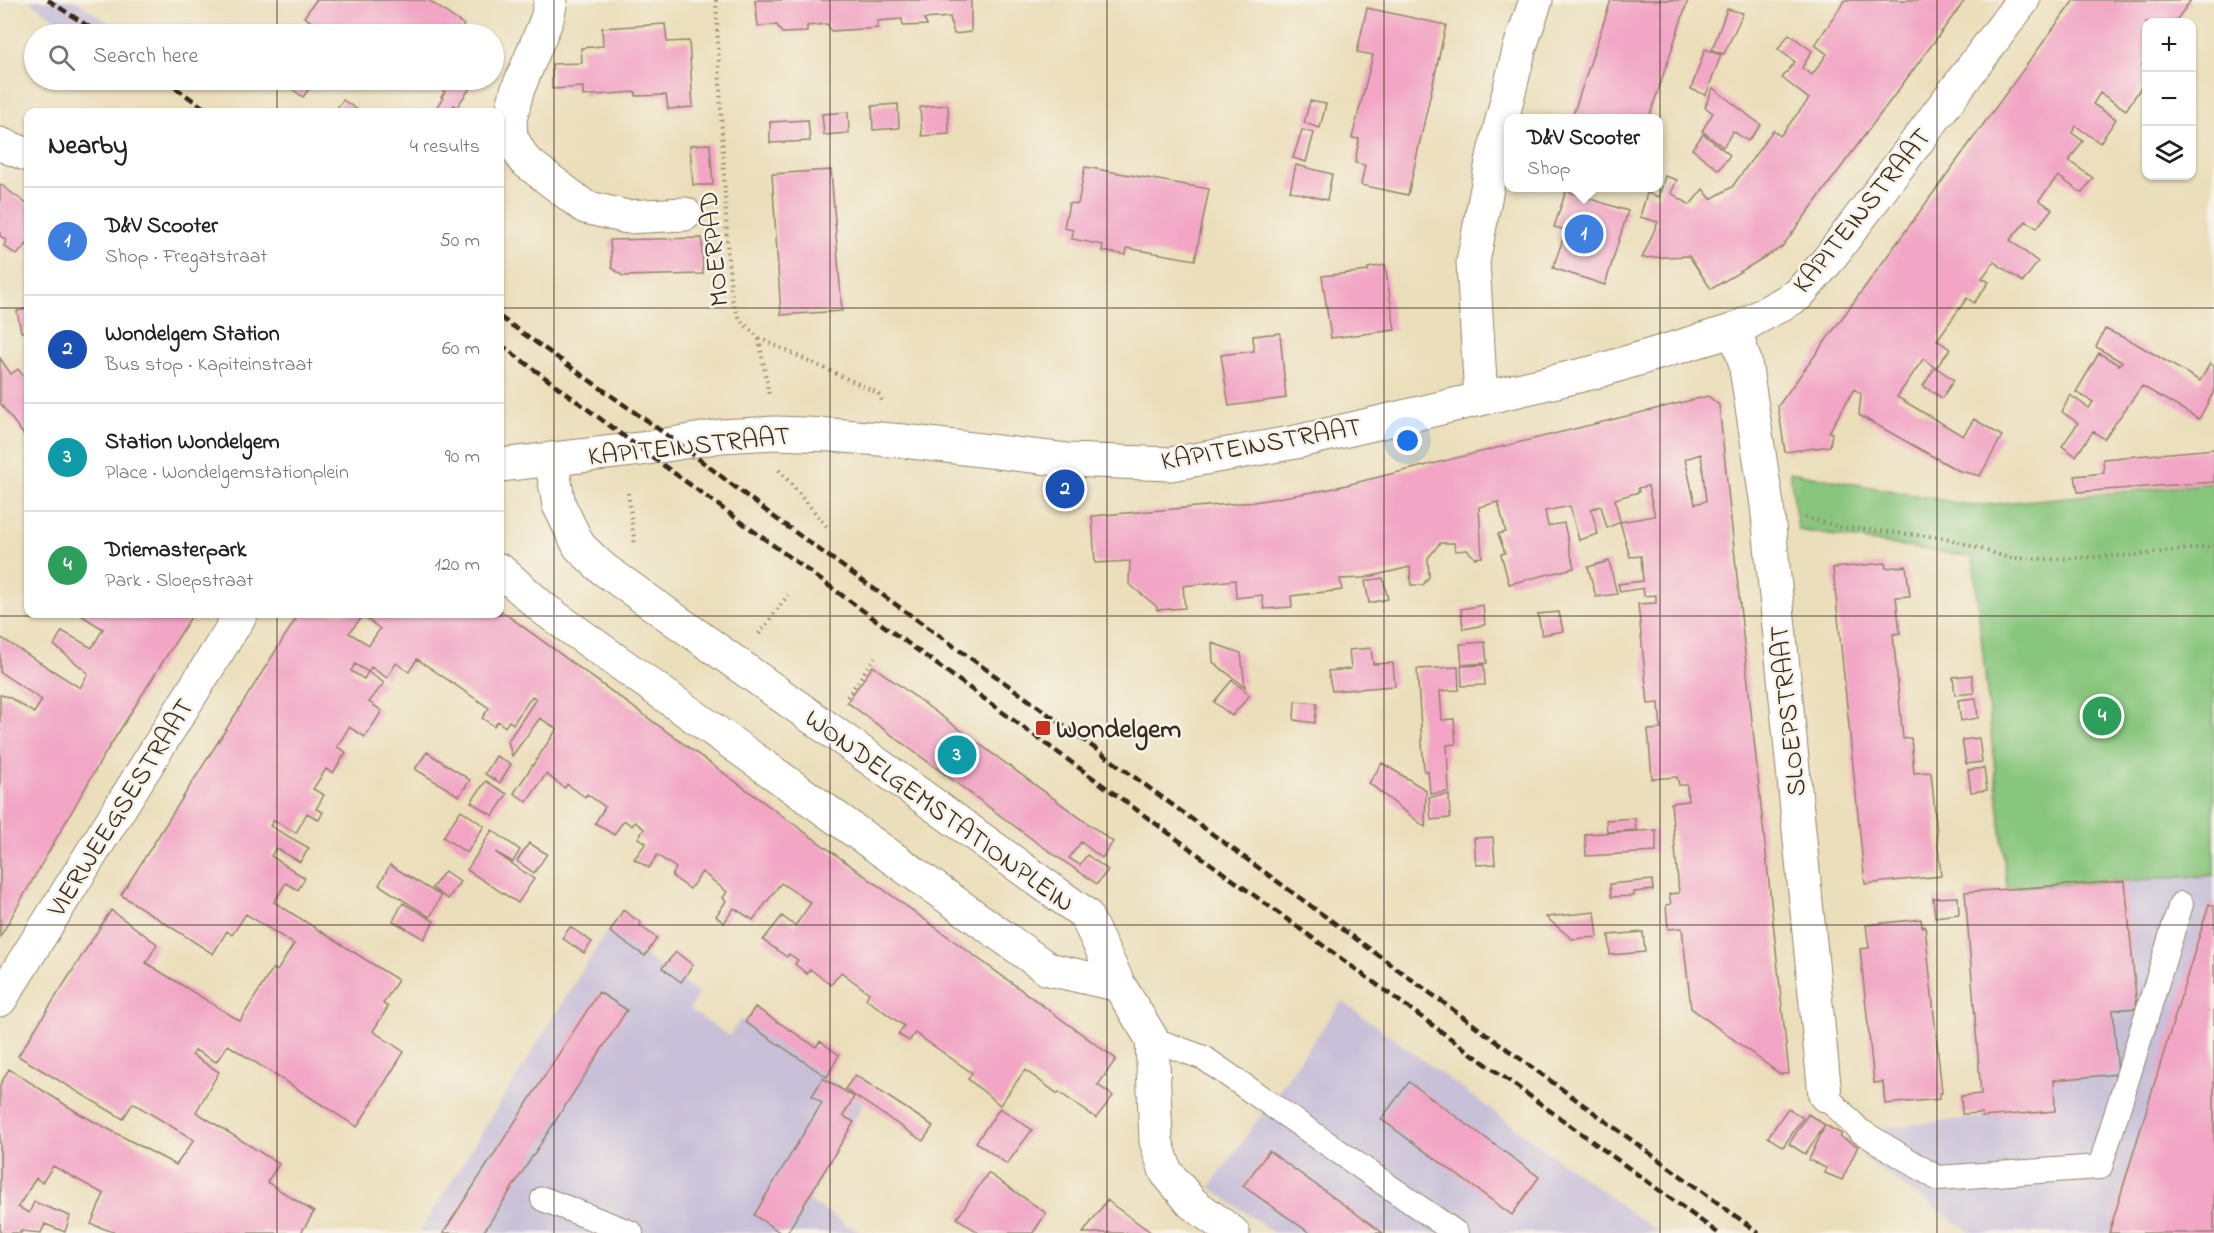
<!DOCTYPE html>
<html lang="en">
<head>
<meta charset="utf-8">
<style>
	:root { --surface:#fff; --page:#f2f2f2; --text:#202124; --muted:#757577; --line:#e0e0e0; --accent:#0b8043 }
	body { margin:0; font-family:"Indie Flower",sans-serif; background:var(--page); color:var(--text) }
	.controls { position:absolute; right:18px; top:18px; display:grid; overflow:hidden; border-radius:12px; box-shadow:0 2px 4px #0004 }
	.controls button { width:54px; height:54px; display:grid; place-items:center; padding:0; border:0; border-bottom:2px solid var(--line); background:var(--surface); color:var(--text); font:30px sans-serif }
	.you { position:absolute; left:1408px; top:441px; width:21px; height:21px; margin:-15px; border:4px solid #fff; border-radius:50%; background:#1a73e8; box-shadow:0 0 0 9px #1a73e833 }
	.badge { display:grid; place-items:center; width:39px; height:39px; border-radius:50%; background:var(--accent); color:#fff; font-size:20px; font-weight:700 }
	.pin { position:absolute; translate:-50% -50%; border:3px solid #fff; box-shadow:0 2px 6px #0006 }
	.popup { position:absolute; left:1504px; top:114px; width:159px; height:78px; box-sizing:border-box; display:grid; place-content:center; border-radius:12px; background:var(--surface); filter:drop-shadow(0 2px 4px #0005); font-size:20px; white-space:nowrap; color:var(--muted) }
	.popup b { font-size:22px; color:var(--text) }
	.popup::after { content:''; position:absolute; left:50%; top:100%; margin-left:-12px; border:12px solid transparent; border-top-color:var(--surface) }
	.list { margin:0; padding:0; list-style:none }
	h2 { display:flex; justify-content:space-between; align-items:center; height:78px; margin:0; padding:0 24px; font-size:26px }
	h2 small { font-size:20px; font-weight:400; color:var(--muted) }
	.list li { display:grid; grid-template-columns:39px 1fr auto; gap:18px; align-items:center; box-sizing:border-box; height:108px; padding:0 24px; border-top:2px solid var(--line) }
	.list b { display:block; font-size:22px; white-space:nowrap }
	.list p { margin:0; font-size:20px; white-space:nowrap; color:var(--muted) }
	.list em { font-size:20px; font-style:normal; color:var(--muted) }
	.icon { flex:none; width:33px; height:33px; fill:none; stroke:currentColor; stroke-width:2; stroke-linecap:round; stroke-linejoin:round }
	.map { position:relative; flex:none; width:2214px; height:1233px; overflow:hidden }
	.search { position:absolute; background:var(--surface); box-shadow:0 2px 4px #0004; left:24px; top:24px; width:480px; height:66px; display:flex; align-items:center; gap:15px; box-sizing:border-box; padding:0 21px; border-radius:33px; color:var(--muted); font-size:22px }
	.panel { position:absolute; background:var(--surface); box-shadow:0 2px 4px #0004; left:24px; top:108px; width:480px; height:510px; border-radius:12px }
	.map>svg:first-child { display:block }
	.industrial { fill:#c8bfd8 }
	.green { fill:#88c67d; stroke:#62784e; stroke-width:1.5 }
	.building { fill:#f2a5c5; fill-rule:evenodd }
	.lines { fill:none; stroke-linecap:round; stroke-linejoin:round }
	.service-casing { stroke:#93846c; stroke-width:26 }
	.minor-casing { stroke:#93846c; stroke-width:35 }
	.tertiary-casing { stroke:#93846c; stroke-width:35 }
	.path { stroke:#93846c; stroke-width:4; stroke-dasharray:1.5 4.5; stroke-linecap:butt }
	.service { stroke:#fff; stroke-width:24 }
	.minor { stroke:#fff; stroke-width:33 }
	.tertiary { stroke:#fff; stroke-width:33 }
	.rail { stroke:#3b2a1e; stroke-width:4.5; stroke-dasharray:9 4.5; stroke-linecap:butt }
	.grid { fill:none; stroke:#3b2a1e; stroke-width:1.5; stroke-opacity:0.55 }
	.poi-dot { fill:#c8321e; stroke:#f7f3e8; stroke-width:2 }
	.labels { text-anchor:middle; stroke-width:5; stroke-linejoin:round; paint-order:stroke }
	.street-label { font-size:27px; fill:#3b2a1e; stroke:#f7f3e8 }
	.poi-label { font-size:27px; font-weight:bold; fill:#3b2a1e; stroke:#f7f3e8; text-anchor:start }
</style>
</head>
<body>
<div class="map">
<svg width="2214" height="1233" viewBox="0 0 2214 1233">
	<rect width="100%" height="100%" fill="#f7f3e8"/>
	<filter id="ink" filterUnits="userSpaceOnUse"><feTurbulence type="fractalNoise" baseFrequency=".0167" numOctaves="2"/><feDisplacementMap in="SourceGraphic" scale="12" xChannelSelector="R" yChannelSelector="G"/><feConvolveMatrix kernelMatrix="1 2 1 2 8 2 1 2 1" color-interpolation-filters="sRGB"/></filter>
	<filter id="wash" filterUnits="userSpaceOnUse"><feTurbulence type="fractalNoise" baseFrequency=".008" numOctaves="4" result="noise"/><feDisplacementMap in="SourceGraphic" scale="24" xChannelSelector="R" yChannelSelector="G"/><feGaussianBlur stdDeviation="1.35" result="paint"/><feColorMatrix in="noise" values="0 0 0 0 0 0 0 0 0 0 0 0 0 0 0 0 0 1.4 0 .05"/><feComposite in="paint" operator="in"/></filter>
	<g filter="url(#wash)">
		<rect width="100%" height="100%" fill="#ebdeba"/>
		<path class="industrial" d="M28 0H74L126 34H77Z
			M2214 875V1233H1972L1866 1160 1881 1128 1982 1117 1965 892Z
			M608 930 699 994 689 1009 729 1036 741 1019 864 1103 808 1200 860 1233H419Z
			M1342 1001 1659 1233H1274L1210 1187Z"/>
		<path class="green" d="M1790 472 1973 506 2214 483V875L2007 888 1973 557 1798 530Z"/>
		<g id="blocks">
			<path class="building" d="M316 0H428L464 25 458 34H364L352 26 345 34H330L304 17Z
				M755 0H971V32L954 34 950 17 924 19 927 25 903 26 902 19 877 21 878 28 831 31 827 24 807 26V32L782 33 777 25 758 26Z
				M1611 0H1688L1649 118H1572Z
				M1845 0H1965L1782 247 1711 289 1689 256 1642 258 1658 222 1640 217 1647 193 1659 197 1665 176 1677 180 1671 193 1690 205 1703 189 1711 199 1732 187 1773 130 1780 136 1809 99 1782 78 1795 62 1778 49 1789 34 1812 51 1802 68 1812 75 1827 54 1815 45Z
				M2074 0H2191L2175 22H2146V59L2142 65 2146 69V80L2126 110 2100 93 2093 104 2116 119 2100 143 2076 126 2072 133 2083 141 2069 161 2093 178 2082 193 2058 176 2039 200 2052 209 2037 228 2026 221 2010 240 2038 262 2023 282 1994 262 1982 278 1989 282 1974 303 1967 298 1937 340 1950 349 1936 368 1923 359 1897 397 1963 436 1974 419 2002 436 1980 476 1957 470 1859 415 1861 394 1854 389 1829 432 1832 433 1830 446 1785 452 1778 406Z
				M1367 8 1446 25 1408 195 1361 185 1365 165 1355 163 1359 139 1352 138 1373 55 1357 52Z
				M1727 9 1743 13 1724 54 1712 50Z
				M665 24 667 42 689 41 693 107 668 109 666 95 636 96V92L583 96V87L552 89V64L582 63 581 48 603 46 602 28Z
				M1705 49 1721 55 1706 95 1691 89Z
				M288 80H316L303 97 285 84Z
				M427 80H476L456 108 454 105 449 112H433L443 98 441 97 445 92Z
				M1713 88 1761 125 1748 141 1733 131 1723 147 1702 131 1713 113 1705 107Z
				M343 100 361 112H334Z
				M1310 101 1326 104 1320 128 1304 123Z
				M898 104 899 128 873 130 872 106Z
				M948 105 949 134 922 136 920 107Z
				M848 112 849 133 824 135 822 114Z
				M808 120 810 141 770 143V122Z
				M1302 130 1314 133 1306 162 1293 158Z
				M1703 134 1730 155 1719 170 1692 149Z
				M710 144 713 185H693L690 145Z
				M1296 165 1332 174 1327 200 1290 191Z
				M1085 167 1209 189 1195 260 1127 248 1126 255 1102 251 1103 245 1072 239 1073 230 1064 228 1069 203 1078 204Z
				M831 170 842 311 781 315 772 174Z
				M0 184 28 205V245L27 244 17 255 4 246 6 240 0 236Z
				M1566 191 1628 211 1605 285 1553 268 1566 230 1554 227Z
				M702 238 703 274 623 276 612 268 610 240Z
				M1385 265 1395 330 1331 338 1322 276 1368 271V268Z
				M28 309V331L21 332 17 311Z
				M2105 329 2135 343 2200 381 2210 363 2214 366V391L2199 419 2142 386 2104 439 2093 431 2076 456 2062 446 2078 423 2062 412 2070 395 2089 408 2093 402 2076 392 2099 353 2119 365 2122 362 2096 347Z
				M1280 333 1286 398 1229 406 1221 355 1254 351 1253 336Z
				M0 358 11 374 18 369 28 382V437L23 434 0 403Z
				M1935 367 1954 380 1942 398 1923 386Z
				M1708 396 1719 405 1789 1074H1780L1691 1008 1682 928 1668 929 1666 905 1671 904 1669 894 1679 893 1671 803 1688 801 1687 785H1679L1677 777 1652 779 1650 754 1648 730 1661 729 1659 703 1648 704 1638 604 1656 603V595L1644 596 1643 588 1620 592 1618 584 1643 581 1641 556 1630 557 1620 522 1607 528 1601 506 1591 509 1598 534 1579 540 1570 506 1545 511 1548 526 1564 523 1574 568 1509 584 1501 554 1505 553 1498 534 1506 532 1498 502 1479 507 1482 557 1475 558 1467 550 1455 551 1454 543H1440L1428 558 1429 577 1423 585H1411L1410 567 1364 578 1340 579 1342 590 1291 596 1292 607 1264 609 1262 595 1236 598 1235 580 1183 586 1185 608 1157 610 1156 606 1129 584 1130 561 1095 563 1092 516 1254 502 1330 489ZM1701 454 1706 501 1695 504 1685 459ZM1648 486 1655 516 1620 522 1615 499 1639 492 1638 488Z
				M2214 449V482L2078 492 2075 476 2104 473 2103 459Z
				M1609 561 1617 594 1596 597 1588 567Z
				M1885 563 1886 568 1906 566 1910 596 1896 597 1900 633 1893 634 1903 739 1911 738 1914 773 1931 772 1941 876 1865 884 1833 568Z
				M1383 578 1388 599 1369 603 1365 581Z
				M1483 605 1485 625 1463 629 1461 609Z
				M500 610 1116 1059 1098 1085 1113 1096 1096 1118 1059 1092 1058 1094 1025 1070 1000 1105 968 1079 972 1073 915 1033 909 1041 898 1034 904 1026 866 999 869 993 841 972 831 985 810 969 807 974 795 964 798 960 789 954 787 957 763 940 782 916 795 926 811 903 781 883 753 920 734 908 724 923 716 916 726 901 723 898 727 892 702 872 690 889 672 876 676 868 657 855 649 868 634 859 646 843 638 838 644 829 635 822 632 826 624 820 614 835 595 823 605 807 587 794 585 797 567 784 565 788 546 774 527 802 514 793 557 729 540 718 512 756 508 741 536 699 532 696 513 724 509 721 505 727 498 721 494 726 482 718 489 708 417 659 409 672 396 663 387 678 371 667 368 672 355 664 351 671 364 679 368 672 384 683 369 702 382 711 365 737 349 727 337 747 346 752 333 773 326 769 313 789 324 795 316 809 323 812 319 820 307 813 296 833 274 820 270 826 309 848 300 862 276 848 271 856 305 878 298 890 286 883 274 902 398 980 383 1004 388 1007 373 1031 404 1052 357 1127 228 1045 216 1062 195 1050 192 1055 219 1072 196 1112 279 1164 267 1182 314 1212 301 1233H116L91 1224 104 1194 53 1166 42 1183 36 1178 18 1207 29 1213 34 1202 70 1216 65 1232 45 1224 41 1233 21 1231V1233H0V1085L9 1069 80 1114 176 1165 194 1140 133 1103 123 1119 18 1056 111 910 157 944 146 963 240 1021 273 968 277 971 294 944 246 914 232 935 227 931 213 954 121 895 299 614H500ZM363 616 380 629 369 645 349 633Z
				M1559 612 1563 631 1542 635 1538 614Z
				M79 614H193L103 757 0 937V695L9 697 34 713 42 700 0 672V637L80 688 88 673 54 645 62 631 92 648 103 629Z
				M1485 642 1487 663 1462 665 1460 644Z
				M1212 643 1241 653 1245 687 1213 662Z
				M1371 648 1373 664 1393 663 1395 686 1332 691 1328 671 1351 669 1349 650Z
				M1484 665 1485 685 1462 686 1461 666Z
				M873 666 1113 842 1102 858 1081 842 1069 858 1080 865 1087 855 1108 870 1097 884 1036 842 847 702Z
				M1458 667 1459 690 1440 691 1442 720 1454 719 1456 744 1447 745 1449 792 1430 794 1428 771H1424L1417 669Z
				M1972 675 1974 693 1955 695 1953 677Z
				M1232 680 1250 695 1232 716 1214 702Z
				M1976 698 1978 718 1961 721 1958 700Z
				M1295 701 1317 703 1315 723 1294 720Z
				M1979 738 1982 762 1966 764 1962 740Z
				M427 752 470 780 459 796 415 769Z
				M496 756 511 764 500 783 485 774Z
				M1382 763 1426 790 1425 827 1369 783Z
				M1984 768 1987 790 1971 792 1968 770Z
				M486 781 507 794 493 816 471 802Z
				M1449 795 1450 818 1431 820 1429 797Z
				M461 810 484 826 467 853 443 837Z
				M1635 818 1636 830 1607 832 1606 820Z
				M492 830 520 850 513 862 495 852 534 879 518 903 467 870Z
				M1656 830V852L1586 856 1585 834Z
				M1493 837 1495 864 1476 865 1474 838Z
				M529 843 547 854 534 873 517 861Z
				M390 865 441 896 430 917 379 885Z
				M445 871 460 882 448 899 432 888Z
				M1652 880 1653 890 1634 892V896L1611 897 1610 884Z
				M2125 881 2137 1008 2113 1010 2118 1074 2054 1080 2055 1111 1982 1117V1113L1962 1114 1961 1096 1981 1094 1965 892Z
				M1958 897 1959 914 1935 917 1933 898Z
				M403 903 434 921 424 939 393 921Z
				M2209 904 2214 906V1233H2109Z
				M623 910 641 923 640 926 657 938 645 956 610 932Z
				M1595 912 1598 937 1572 939 1546 917Z
				M1921 919 1922 927 1925 926 1942 1093H1940V1099L1885 1104 1883 1082 1874 1083 1860 949 1869 948 1866 925Z
				M570 927 592 942 584 953 562 938Z
				M1643 932 1645 952 1610 955 1609 935Z
				M676 952 693 965 681 982 662 968Z
				M599 992 627 1010 483 1233H443Z
				M755 1007 816 1047 820 1041 839 1055 827 1077 745 1022Z
				M855 1075 933 1126 923 1141 845 1089Z
				M823 1078 854 1097 843 1116 854 1122 787 1233H781L754 1215 822 1103 812 1096Z
				M1409 1082 1539 1177 1512 1215 1381 1119Z
				M1000 1108 1032 1130 1007 1164 976 1142Z
				M1788 1108 1803 1118 1783 1147 1768 1137Z
				M1808 1114 1825 1125 1842 1134 1840 1137 1858 1146 1842 1180 1825 1173 1826 1168 1809 1160 1825 1125 1805 1154 1789 1144Z
				M1269 1151 1383 1233H1310L1243 1186Z
				M988 1173 1046 1213 1033 1233H979L957 1218Z
				M1107 1200 1113 1205 1152 1233H1083Z"/>
		</g>
	</g>
	<g filter="url(#ink)">
		<use href="#blocks" fill-opacity="0" stroke="#93846c" stroke-width="1.5"/>
		<g class="lines">
			<g class="service-casing">
				<path id="service" d="M1152 1039 1204 1058 1456 1233
					M1825 1095 1859 1130 1937 1178 2100 1167 2181 904
					M543 1199 631 1233"/>
			</g>
			<g class="minor-casing">
				<path id="minor" d="M551 0 547 19 517 91 510 120 511 137 524 160 585 207 627 217 685 214
					M0 144 28 155
					M1735 330 1745 362 1767 505 1825 1095
					M1481 399 1473 262 1493 157 1520 47 1536 0
					M551 459 559 505 579 546 602 568 847 742 1085 914 1119 985 1152 1039 1156 1141 1166 1172 1192 1203 1233 1233
					M500 570 544 609 1048 969 1119 985"/>
			</g>
			<g class="tertiary-casing">
				<path id="tertiary" d="M500 465 641 449 721 436 775 433 832 435 903 441 1067 460 1171 464 1296 442 1595 372 1735 330 1798 295 1828 260 2023 0
					M0 1000 241 614"/>
			</g>
			<path class="path" d="M716 0 728 260 732 299 740 320 759 338 878 393 883 403
				M759 339 769 396
				M779 470 829 529
				M628 493 635 546
				M1805 517 1840 527 1946 538 2009 558 2052 559 2139 555 2214 546
				M759 634 788 595
				M847 697 875 657"/>
			<use href="#service" class="service"/>
			<use href="#minor" class="minor"/>
			<use href="#tertiary" class="tertiary"/>
			<path class="rail" d="M48 0 100 34
				M164 80 210 112
				M500 317 678 443 778 520 1015 690 1759 1233
				M500 344 641 449 1718 1233"/>
		</g>
	</g>
	<path class="grid" d="M277 0V34M554 0V1233M830 0V1233M1107 0V1233M1384 0V1233M1660 0V1233M1937 0V1233M277 80V112M0 308H28M500 308H2214M277 614V1233M0 616H2214M0 925H2214"/>
	<rect class="poi-dot" x="1035" y="720" width="16" height="16" rx="3"/>
	<g class="labels">
		<g class="street-label">
			<text transform="translate(1861 210) rotate(-51)" y="9">KAPITEINSTRAAT</text>
			<text transform="translate(713 249) rotate(-96)" y="9">MOERPAD</text>
			<text transform="translate(1261 443) rotate(-10)" y="9">KAPITEINSTRAAT</text>
			<text transform="translate(689 445) rotate(-6)" y="9">KAPITEINSTRAAT</text>
			<text transform="translate(1787 711) rotate(-96)" y="9">SLOEPSTRAAT</text>
			<text transform="translate(120 807) rotate(-58)" y="9">VIERWEEGSESTRAAT</text>
			<text transform="translate(940 810) rotate(36)" y="9">WONDELGEMSTATIONPLEIN</text>
		</g>
		<g class="poi-label">
			<text x="1056" y="737">Wondelgem</text>
		</g>
	</g>
</svg>
<div class="controls">
<button>+</button>
<button>−</button>
<button><svg class="icon" aria-label="layers" viewBox="0 0 24 24"><path d="M12 4l9 5-9 5-9-5zM3 14l9 5 9-5"/></svg></button>
</div>
<div class="you"></div>
<div class="pin badge" style="left:1584px;top:234px;background:#3f7fe0">1</div>
<div class="popup"><b>D&amp;V Scooter</b>Shop</div>
<div class="pin badge" style="left:1065px;top:489px;background:#1a4fb4">2</div>
<div class="pin badge" style="left:957px;top:755px;background:#0f9aa8">3</div>
<div class="pin badge" style="left:2102px;top:716px;background:#2e9e5b">4</div>
<div class="search"><svg class="icon" aria-label="search" viewBox="0 0 24 24"><circle cx="10" cy="10" r="6"/><path d="M15 15l6 6"/></svg>Search here</div>
<section class="panel">
<h2>Nearby<small>4 results</small></h2>
<ul class="list">
<li><span class="badge" style="background:#3f7fe0">1</span><div><b>D&amp;V Scooter</b><p>Shop · Fregatstraat</p></div><em>50 m</em></li>
<li><span class="badge" style="background:#1a4fb4">2</span><div><b>Wondelgem Station</b><p>Bus stop · Kapiteinstraat</p></div><em>60 m</em></li>
<li><span class="badge" style="background:#0f9aa8">3</span><div><b>Station Wondelgem</b><p>Place · Wondelgemstationplein</p></div><em>90 m</em></li>
<li><span class="badge" style="background:#2e9e5b">4</span><div><b>Driemasterpark</b><p>Park · Sloepstraat</p></div><em>120 m</em></li>
</ul>
</section>
</div>
</body>
</html>
